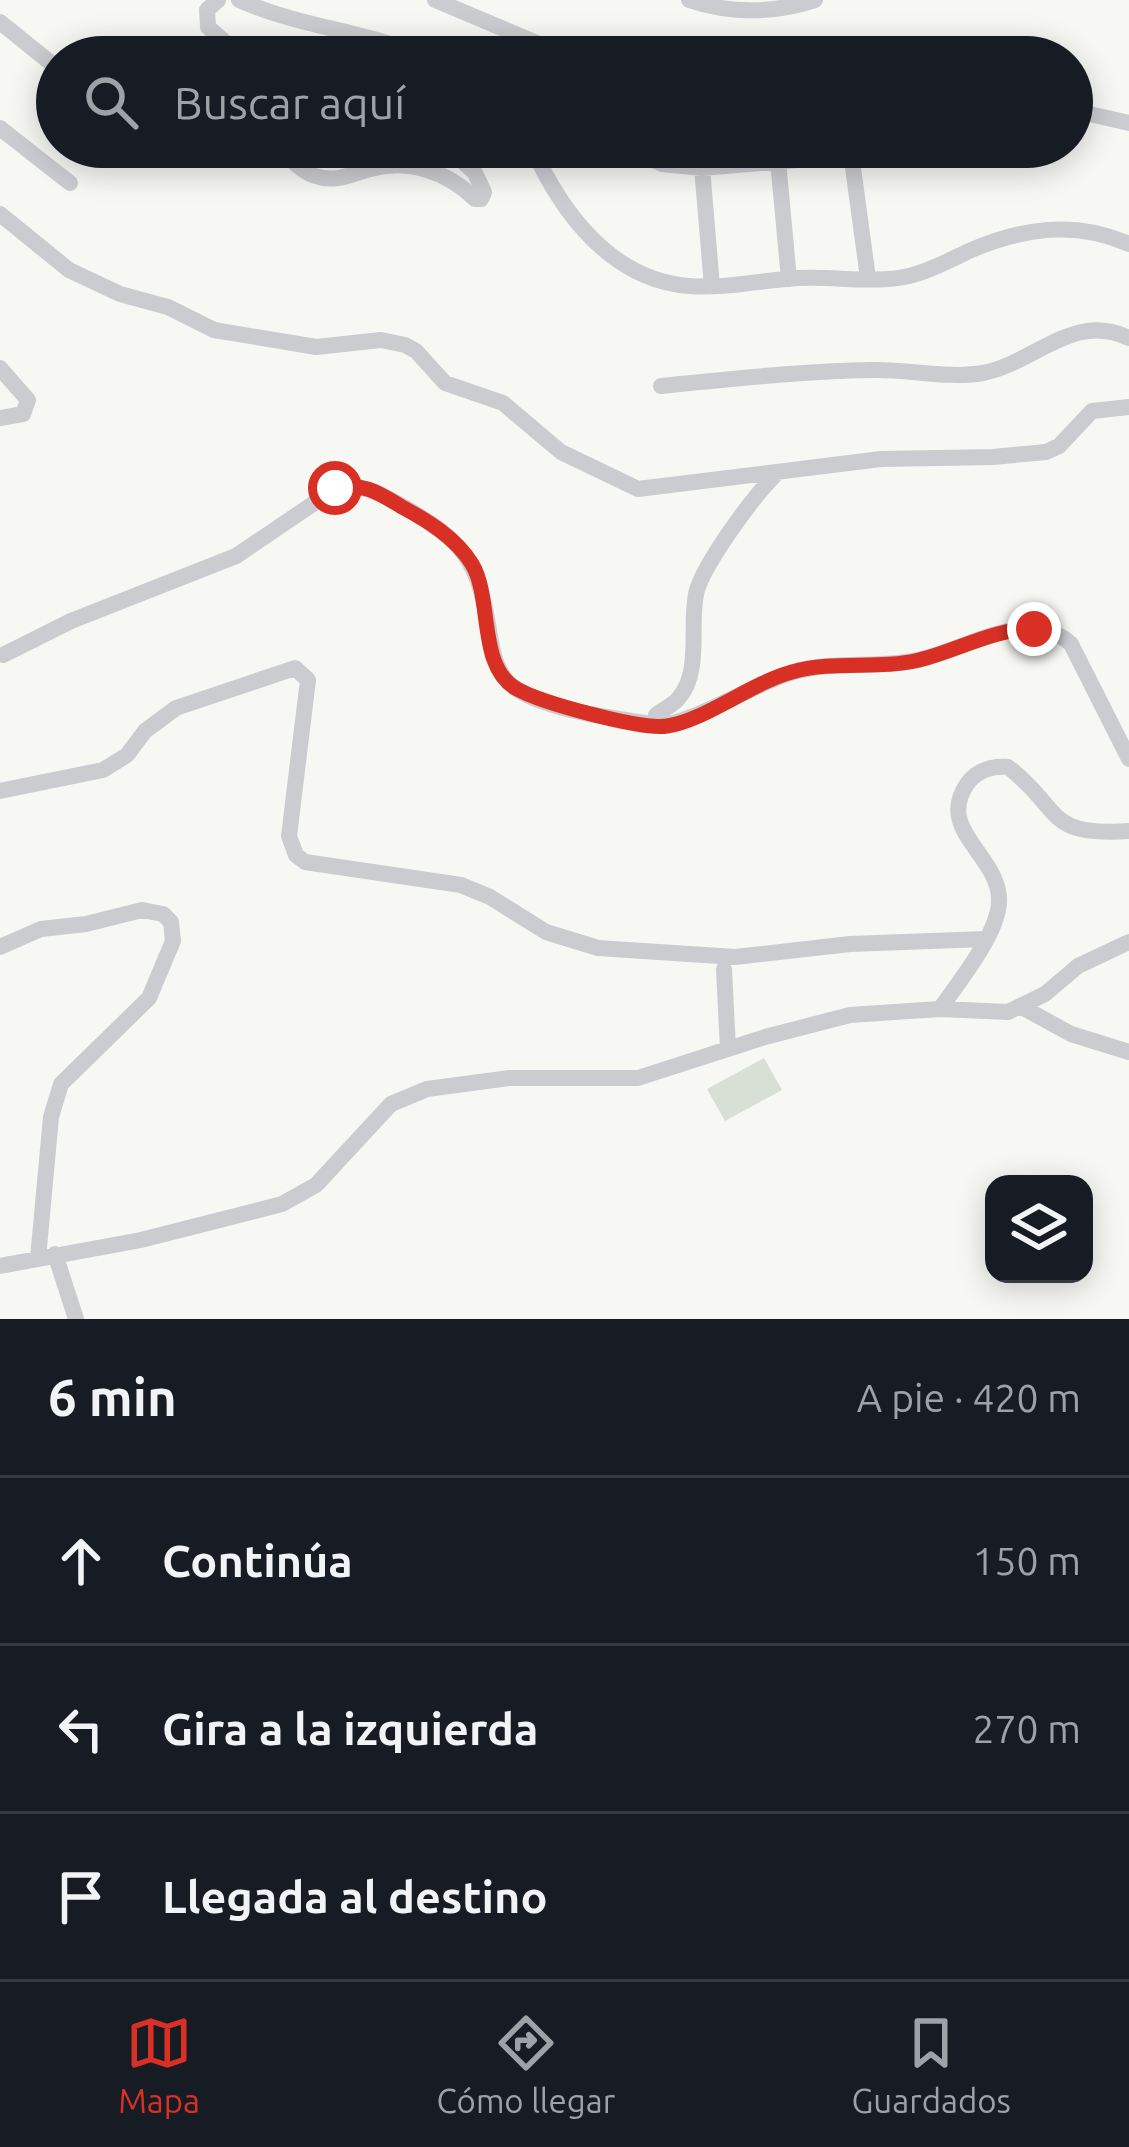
<!DOCTYPE html>
<html lang="es">
<head>
<meta charset="utf-8">
<style>
	:root { --surface:#171b24; --page:#20242c; --text:#f1f3f6; --muted:#9ea1a6; --line:#363941; --accent:#d93025 }
	body { margin:0; font-family:Ubuntu,sans-serif; background:var(--page); color:var(--text) }
	.controls { position:absolute; right:36px; bottom:36px; display:grid; overflow:hidden; border-radius:24px; box-shadow:0 6px 30px #0003 }
	.controls button { width:108px; height:108px; display:grid; place-items:center; padding:0; border:0; border-bottom:3px solid var(--line); background:var(--surface); color:var(--text); font:60px sans-serif }
	.stop { position:absolute; width:36px; height:36px; margin:-27px; border:9px solid #d93025; border-radius:50%; background:#fff }
	.stop.end { background:#d93025; border-color:#fff; box-shadow:0 3px 12px #0008 }
	.list { margin:0; padding:0; list-style:none }
	h2 { display:flex; justify-content:space-between; align-items:center; height:156px; margin:0; padding:0 48px; font-size:51px }
	h2 small { font-size:39px; font-weight:400; color:var(--muted) }
	.list li { display:grid; grid-template-columns:78px 1fr auto; gap:36px; align-items:center; box-sizing:border-box; height:168px; padding:0 48px; border-top:3px solid var(--line) }
	.list b { display:block; font-size:45px; white-space:nowrap }
	.list em { font-size:39px; font-style:normal; color:var(--muted) }
	.icon { flex:none; width:66px; height:66px; fill:none; stroke:currentColor; stroke-width:2; stroke-linecap:round; stroke-linejoin:round }
	.map { position:relative; flex:none; width:1129px; height:1319px; overflow:hidden }
	.search { position:absolute; background:var(--surface); box-shadow:0 6px 30px #0003; left:36px; right:36px; top:36px; height:132px; display:flex; align-items:center; gap:30px; box-sizing:border-box; padding:0 42px; border-radius:66px; color:var(--muted); font-size:45px }
	.sheet { height:660px; background:var(--surface) }
	nav { display:flex; justify-content:space-around; align-items:center; box-sizing:border-box; height:168px; border-top:3px solid var(--line); background:var(--surface); font-size:33px; color:var(--muted) }
	nav a { display:grid; justify-items:center; gap:6px }
	nav .on { color:var(--accent) }
	.map>svg:first-child { display:block }
	.green { fill:#d8e0d5 }
	.lines { fill:none; stroke-linecap:round; stroke-linejoin:round }
	.minor { stroke:#caccd0; stroke-width:16 }
	.route { stroke:#d93025; stroke-width:15 }
</style>
</head>
<body>
<div class="map">
<svg width="1129" height="1319" viewBox="0 0 1129 1319">
	<rect width="100%" height="100%" fill="#f7f8f4"/>
	<path class="green" d="M764 1058 782 1090 725 1121 707 1089Z"/>
	<g class="lines">
		<path class="minor" d="M218 0 207 10 208 27 226 43 257 57
			M239 0C299 27 366 31 426 57
			M435 0 570 57
			M689 0C730 14 774 13 815 0
			M0 22 57 68
			M1072 110 1129 123
			M0 128 70 183
			M278 147C290 158 300 171 315 176 336 183 351 174 370 169 408 158 448 172 475 199H481L484 192 475 173 447 147
			M532 147C561 212 611 280 689 286 725 289 762 280 799 278 835 276 874 284 909 276 930 271 950 260 969 251 1022 228 1075 220 1129 244
			M622 147 662 164 702 168 834 157 873 147
			M851 153 868 278
			M778 161 789 279
			M702 168 712 286
			M0 214 69 270 120 294 168 307 214 330 316 347 381 340 405 345 416 351 445 383 503 403 561 452 638 489 881 459 993 457 1046 452 1059 446 1092 411 1129 407
			M0 368 28 400 23 414 0 418
			M661 386C731 379 802 371 872 370 908 369 948 379 983 373 1035 363 1073 311 1129 338
			M775 475C753 497 706 561 697 590 688 623 703 671 678 699 672 706 663 709 656 715V724C680 731 761 680 793 672 832 661 873 668 913 661 949 655 993 628 1029 629 1045 629 1059 633 1071 644L1129 759
			M3 655 71 621 236 556 335 489C363 482 380 494 404 507 465 542 478 561 489 630 492 648 495 669 508 682 535 710 620 719 659 725
			M0 791 103 770 127 755 145 731 176 708 295 668 308 680 289 836 296 855 305 862 461 885 490 897 546 932 598 948 735 957 850 944 985 939
			M0 947 41 929 86 924 142 910 163 914 171 922 173 941 149 998 61 1084 51 1117 38 1258
			M724 969 728 1049
			M1020 1006 1071 1034 1129 1052
			M940 1009C958 983 998 934 999 902 1001 856 935 831 967 784 977 770 991 766 1008 767 1063 809 1044 837 1129 831
			M55 1254 76 1319
			M0 1266 141 1240 282 1204 316 1185 391 1104 427 1089 510 1078H638L765 1037 850 1015 940 1009 1008 1012 1045 994 1078 966 1129 942"/>
	</g>
	<g class="lines">
		<path class="route" d="M335 488C363 482 379 493 402 507 428 521 456 538 472 564 493 599 477 667 517 689 542 703 641 730 667 726 706 720 751 683 792 672 834 660 878 670 919 660 956 651 996 628 1034 629"/>
	</g>
</svg>
<div class="controls">
<button><svg class="icon" aria-label="layers" viewBox="0 0 24 24"><path d="M12 4l9 5-9 5-9-5zM3 14l9 5 9-5"/></svg></button>
</div>
<div class="stop" style="left:335px;top:488px"></div>
<div class="stop end" style="left:1034px;top:629px"></div>
<div class="search"><svg class="icon" aria-label="search" viewBox="0 0 24 24"><circle cx="10" cy="10" r="6"/><path d="M15 15l6 6"/></svg>Buscar aquí</div>
</div>
<section class="sheet">
<h2>6 min<small>A pie · 420 m</small></h2>
<ul class="list">
<li><svg class="icon" aria-label="ahead" viewBox="0 0 24 24"><path d="M12 20V5M6 11l6-6 6 6"/></svg><div><b>Continúa</b></div><em>150 m</em></li>
<li><svg class="icon" aria-label="left" viewBox="0 0 24 24"><path d="M17 20v-9H6M10 6l-5 5 5 5"/></svg><div><b>Gira a la izquierda</b></div><em>270 m</em></li>
<li><svg class="icon" aria-label="arrive" viewBox="0 0 24 24"><path d="M6 21V4h12l-3 4 3 4H6"/></svg><div><b>Llegada al destino</b></div></li>
</ul>
</section>
<nav>
<a class="on"><svg class="icon" aria-label="map" viewBox="0 0 24 24"><path d="M3 6l6-2 6 2 6-2v14l-6 2-6-2-6 2zM9 4v14M15 6v14"/></svg>Mapa</a>
<a><svg class="icon" aria-label="directions" viewBox="0 0 24 24"><path d="M12 3l9 9-9 9-9-9zM9 14v-3h6M13 9l2 2-2 2"/></svg>Cómo llegar</a>
<a><svg class="icon" aria-label="saved" viewBox="0 0 24 24"><path d="M7 4h10v16l-5-4-5 4z"/></svg>Guardados</a>
</nav>
</body>
</html>
